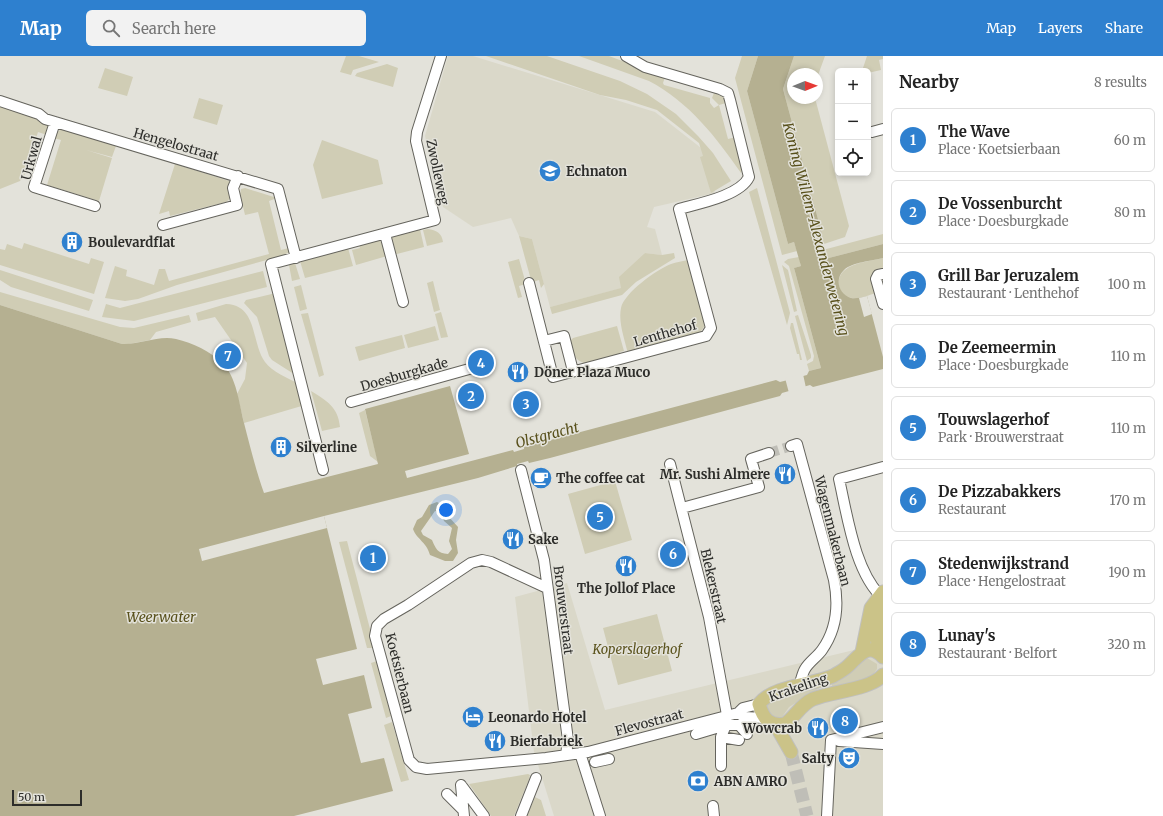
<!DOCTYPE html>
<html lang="en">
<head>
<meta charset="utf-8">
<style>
	:root { --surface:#fff; --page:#f2f2f2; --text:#222; --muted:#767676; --line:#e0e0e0; --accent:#2e80cf }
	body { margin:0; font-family:Merriweather,serif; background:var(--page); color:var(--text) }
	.controls { position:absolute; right:12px; top:12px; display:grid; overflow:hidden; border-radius:6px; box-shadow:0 2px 6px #0003 }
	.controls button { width:36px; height:36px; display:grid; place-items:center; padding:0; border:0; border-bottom:1px solid var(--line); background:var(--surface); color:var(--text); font:20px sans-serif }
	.compass { position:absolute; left:787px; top:12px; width:36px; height:36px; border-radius:50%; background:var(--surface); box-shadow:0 2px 6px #0003; rotate:89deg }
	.scale { position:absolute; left:12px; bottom:10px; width:70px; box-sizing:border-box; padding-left:4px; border:2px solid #2d2d2a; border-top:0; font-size:11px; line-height:14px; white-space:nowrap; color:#2d2d2a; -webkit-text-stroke:3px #e3e2da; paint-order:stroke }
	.you { position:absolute; left:446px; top:454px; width:14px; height:14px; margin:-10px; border:3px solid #fff; border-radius:50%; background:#1a73e8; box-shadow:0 0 0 6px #1a73e833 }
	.badge { display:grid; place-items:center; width:26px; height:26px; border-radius:50%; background:var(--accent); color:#fff; font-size:13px; font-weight:700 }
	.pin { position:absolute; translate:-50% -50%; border:2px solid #fff; box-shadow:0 1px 4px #0006 }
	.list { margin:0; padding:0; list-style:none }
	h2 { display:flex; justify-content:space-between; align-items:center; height:52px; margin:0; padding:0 16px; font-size:17px }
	h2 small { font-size:13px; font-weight:400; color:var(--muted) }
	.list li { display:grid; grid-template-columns:26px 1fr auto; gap:12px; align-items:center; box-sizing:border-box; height:64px; margin:0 8px 8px; padding:0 8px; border:1px solid var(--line); border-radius:6px }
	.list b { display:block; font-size:15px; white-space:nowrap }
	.list p { margin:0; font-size:13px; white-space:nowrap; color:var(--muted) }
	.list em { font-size:13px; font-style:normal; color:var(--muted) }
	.icon { flex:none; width:22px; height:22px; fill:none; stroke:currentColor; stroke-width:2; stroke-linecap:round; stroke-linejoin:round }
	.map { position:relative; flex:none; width:883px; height:760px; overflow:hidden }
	header { display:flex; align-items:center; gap:24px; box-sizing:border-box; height:56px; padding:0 20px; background:var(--accent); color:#fff }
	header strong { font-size:19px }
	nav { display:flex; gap:22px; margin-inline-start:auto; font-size:14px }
	.search { width:280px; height:36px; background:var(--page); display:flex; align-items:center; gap:10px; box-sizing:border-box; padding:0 14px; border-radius:6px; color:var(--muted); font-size:15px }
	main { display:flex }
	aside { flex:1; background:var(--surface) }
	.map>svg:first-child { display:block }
	.built { fill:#dad8c9 }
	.green { fill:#d0cdb5 }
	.water { fill:#b5b091; fill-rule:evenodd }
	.pier { fill:#e3e2da }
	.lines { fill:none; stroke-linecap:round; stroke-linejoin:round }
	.minor-tunnel { stroke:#bfbeb7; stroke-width:10; stroke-dasharray:10 5; stroke-linecap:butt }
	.major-tunnel { stroke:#bfbeb7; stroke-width:13; stroke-dasharray:13 6; stroke-linecap:butt }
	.minor-casing { stroke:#65645d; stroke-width:12 }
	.major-casing { stroke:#c0c0bf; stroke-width:15 }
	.minor { stroke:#fff; stroke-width:10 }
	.major { stroke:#cbc388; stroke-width:13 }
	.labels { text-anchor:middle; stroke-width:3; stroke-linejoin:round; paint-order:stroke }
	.street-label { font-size:13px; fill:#2d2d2a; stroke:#e3e2da }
	.poi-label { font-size:13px; font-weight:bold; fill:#2d2d2a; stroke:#e3e2da; text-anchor:start }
	.park-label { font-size:13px; font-style:italic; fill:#5b531d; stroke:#e3e2da }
	.water-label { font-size:14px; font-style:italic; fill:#58501b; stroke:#e3e2da }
</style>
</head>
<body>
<header>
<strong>Map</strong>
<div class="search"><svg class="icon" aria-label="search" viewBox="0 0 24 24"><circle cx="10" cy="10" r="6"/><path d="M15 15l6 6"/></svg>Search here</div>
<nav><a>Map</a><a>Layers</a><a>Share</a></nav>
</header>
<main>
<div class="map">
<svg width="883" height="760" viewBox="0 0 883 760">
	<rect width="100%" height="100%" fill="#e3e2da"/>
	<path class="built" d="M448 0H473L655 56 705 95 715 137 654 151 647 171 655 173 662 199 645 197 622 232 550 251 532 183 519 180 511 162 473 171 443 151 425 80Z
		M567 527 605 654 883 587V760H554L534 696 515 541Z"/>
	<path class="green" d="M346 0H359L379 6 353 14 351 19 340 16Z
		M486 0H547L620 25 647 38 676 58 698 80 713 97 731 125 711 137 700 101 703 100 699 87 657 54 626 44 600 39Z
		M579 0H609L665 21 663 27 664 29 710 42V47L714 52 719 49 712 42 714 37 723 41 726 47 719 49 728 83 736 81 742 113 741 117C716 81 689 46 649 25Z
		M742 0H758L747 35 788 188 794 186 797 195 782 199 735 22Z
		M794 0H825L817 22V18H793V42H815L849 170 845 181 818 190 815 181 822 178 783 33Z
		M867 0H883V3L879 4 881 14 868 17V15H862Z
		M387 8 398 12 393 31 355 20 357 17Z
		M105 12 133 21 127 40 98 32Z
		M199 42 223 49 217 69 193 62Z
		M0 49 38 61 49 68 47 79 38 76 25 118 20 125 0 133Z
		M62 73 116 90 112 101 86 94 112 102 99 145 47 129 61 84 53 82 55 77Z
		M322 84 378 104 383 128 322 143 313 109Z
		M175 108 229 125 232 141 226 146 170 160 169 155 159 158Z
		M245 132 277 142 269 145 281 194 289 192 290 196 281 200 177 229 138 243 125 245 105 242 115 210 127 214 126 220 154 229 159 213H165L169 225 269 198 258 156 245 159 240 138 241 133Z
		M757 132 790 257 787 269 749 136Z
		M420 173 424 191 393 199 392 180Z
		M428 173C436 174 442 177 443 186L427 190 423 174Z
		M883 178V188L821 204 819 195Z
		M519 180 532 183 544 228 541 232 539 224 533 226 531 224Z
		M378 184 383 187 387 200 356 209 352 194 360 192 359 189Z
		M24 187 89 208 91 202 104 206 94 238 0 209V193L5 194 7 188 22 193Z
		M348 192 353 210 305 222 300 205Z
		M645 197 662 199 674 197 675 202 636 226 622 239 552 258 550 251 621 232 619 221Z
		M799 201 801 210 794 212 821 312 809 315 807 308 813 305 814 300 789 210 784 206 788 203Z
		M883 202V216L871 219 876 237C869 239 860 243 852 242 838 241 834 222 845 214 854 206 872 205 883 202Z
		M519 203 526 228 519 230 522 241 518 242 508 206Z
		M689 204 706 268 699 278 628 298C625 284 618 267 621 252 624 237 656 214 671 208 676 206 683 205 689 204Z
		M295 207 300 223 292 225 289 209Z
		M782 209 788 214 797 255 794 256Z
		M0 214 93 244 89 255 11 231 0 224Z
		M263 215 267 231 134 265 102 261 106 248 120 252Z
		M433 225 440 254 434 256 427 227Z
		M301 229 307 253 300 255 294 231Z
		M0 236 120 271 134 272 189 259 191 266 156 276 150 284 129 288H122L0 249Z
		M276 237 297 320 272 304 269 300 257 261 244 247 246 244Z
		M226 248C258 249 251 287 265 306 272 316 288 322 299 328L305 349 244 367 237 338 245 323 247 307 215 261 198 265 196 257Z
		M441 256 448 281 441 282 435 258Z
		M308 257 324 319 319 321 301 258Z
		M798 259 811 299V302L807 305 795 260Z
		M791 267H793L802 304H800L799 298H797L790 272Z
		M435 270 439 284 408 292 404 279Z
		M617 270 624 295 620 296 621 300 586 308C574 304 572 297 570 285L573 282Z
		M402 279 405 292 359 305 355 291Z
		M311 335C327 345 338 351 340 371L322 375Z
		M365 354 378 406 370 400 359 357Z
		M615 425 632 484 585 498 568 438Z
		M347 485 375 592H367L339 486Z
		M657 558 672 615 618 629 603 572Z
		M867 602 877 608V613L871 621 832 632V627L861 603Z
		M377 605 391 660 386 662 371 607Z
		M819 630 821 631 789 651 782 661 774 663 767 655V648L772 642Z
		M392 666 409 724 401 726 384 669Z
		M528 718 530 719 529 723 514 760H491L469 728Z
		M535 741 541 744 546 760H527Z"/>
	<path class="water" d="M758 0H794L783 33 822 178 815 181 821 204 883 188V202C872 205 852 206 844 214 834 223 839 239 851 242 856 243 862 241 867 240L883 301V313L813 331 810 329 782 337 780 340 550 402 529 407 528 405 517 408V410L478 422 324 460 357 593 316 603 323 629 364 619 372 652 348 658 361 707 384 702 393 735 294 760H0V249L122 288C140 289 158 279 176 283 193 287 210 295 222 307 237 321 239 348 244 367 250 390 256 415 264 437L378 408 365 353 450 330 469 398 405 415 407 422 513 394 514 396 524 393V391L776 324 780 326 807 319 809 315 821 312 794 212 801 210 794 186 788 188 747 35Z
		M437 446 446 451 449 461 458 471 456 484 458 497 453 505H445L430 499C426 485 417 484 413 473L417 464 422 461 429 449ZM435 455 440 456 444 465 452 472 449 485 452 493 448 498C437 497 436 493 432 484L423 479 421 475Z"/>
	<path class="pier" d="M867 240 872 258 864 261 859 242Z
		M803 318 806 332 789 337 785 322Z
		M324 460 327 472 202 505 199 493Z"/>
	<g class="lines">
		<path class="minor-tunnel" d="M769 397 791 390"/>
		<path class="major-tunnel" d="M791 696 807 760"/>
		<g class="minor-casing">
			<path id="minor" d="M0 45 39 58 45 63 55 66 278 133 296 202
				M55 66 34 131 95 150
				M872 76 883 73
				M163 169 237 149 233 132 238 120
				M385 178 403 246
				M883 218 878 219 876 223 883 248
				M529 227 553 321 706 280 711 272 679 153C697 148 740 140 749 121L730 44 728 37 720 33 645 11 626 0
				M544 285 564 280 573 315
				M351 346 487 308
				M791 390 797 388 834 524C839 549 837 573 822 594 817 601 809 606 805 613 802 618 801 625 799 630
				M670 408 709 561 727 659
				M883 411 839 423C847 458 855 518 883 542
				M323 414 271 208 435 164 416 85 417 76 441 0
				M521 414 544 504 568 684 566 699
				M682 452 759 431 751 403 769 397
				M547 532 491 506 482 504 471 507 408 549 384 563 377 570 375 580 409 704 416 711 427 713 546 702 588 696 738 657 743 652 759 648
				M738 657 744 661 764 662
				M696 678 726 669H739L747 678
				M721 681 739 684
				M831 684 883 671
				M839 685 883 688
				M580 697 600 760
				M595 706 609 703
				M721 710V681L726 669
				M461 729 484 760
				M461 729 464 760
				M447 738 462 753
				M713 750 714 760
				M521 760 536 722
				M827 760 831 684"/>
		</g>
		<g class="major-casing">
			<path id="major" d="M862 596 871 552 883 536
				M880 597C876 582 874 565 883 551
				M883 601C868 585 859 600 848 610 844 614 838 617 833 620 812 629 772 630 759 648 763 662 769 671 785 668 796 660 800 649 813 643 832 635 870 634 883 619
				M775 668 791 696"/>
		</g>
		<use href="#minor" class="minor"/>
		<use href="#major" class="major"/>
	</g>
	<defs>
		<g id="school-disc" transform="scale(1.15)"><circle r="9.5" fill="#2e80cf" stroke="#e3e2da"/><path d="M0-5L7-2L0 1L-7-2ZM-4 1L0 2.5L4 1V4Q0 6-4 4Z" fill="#fff"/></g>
		<g id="building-disc" transform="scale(1.15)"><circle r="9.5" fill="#2e80cf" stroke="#e3e2da"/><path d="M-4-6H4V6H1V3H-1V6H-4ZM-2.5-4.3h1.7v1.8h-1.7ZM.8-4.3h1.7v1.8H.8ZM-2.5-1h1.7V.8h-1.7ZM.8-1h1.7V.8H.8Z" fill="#fff"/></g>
		<g id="restaurant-disc" transform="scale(1.15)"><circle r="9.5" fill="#2e80cf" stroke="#e3e2da"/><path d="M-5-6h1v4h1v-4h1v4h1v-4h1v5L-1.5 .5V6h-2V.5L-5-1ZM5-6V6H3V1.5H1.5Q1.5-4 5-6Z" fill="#fff"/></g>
		<g id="cafe-disc" transform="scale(1.15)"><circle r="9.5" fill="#2e80cf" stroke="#e3e2da"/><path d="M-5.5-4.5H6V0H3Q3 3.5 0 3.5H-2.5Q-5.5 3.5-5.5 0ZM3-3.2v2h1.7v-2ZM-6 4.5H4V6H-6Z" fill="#fff"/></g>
		<g id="hotel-disc" transform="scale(1.15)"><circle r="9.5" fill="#2e80cf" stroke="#e3e2da"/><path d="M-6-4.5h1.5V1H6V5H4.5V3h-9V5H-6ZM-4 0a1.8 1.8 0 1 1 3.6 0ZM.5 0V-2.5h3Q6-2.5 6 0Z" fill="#fff"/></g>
		<g id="theatre-disc" transform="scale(1.15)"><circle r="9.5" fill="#2e80cf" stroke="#e3e2da"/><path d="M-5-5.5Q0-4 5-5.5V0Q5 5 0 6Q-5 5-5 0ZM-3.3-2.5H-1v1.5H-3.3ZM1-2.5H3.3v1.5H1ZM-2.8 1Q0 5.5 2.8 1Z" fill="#fff"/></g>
		<g id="bank-disc" transform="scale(1.15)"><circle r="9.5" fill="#2e80cf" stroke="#e3e2da"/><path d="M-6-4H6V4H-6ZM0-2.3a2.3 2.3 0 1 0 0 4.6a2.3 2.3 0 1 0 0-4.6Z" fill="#fff"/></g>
	</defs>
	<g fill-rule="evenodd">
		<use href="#school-disc" x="550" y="115"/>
		<use href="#building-disc" x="72" y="186"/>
		<use href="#restaurant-disc" x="518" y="316"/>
		<use href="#building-disc" x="281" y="391"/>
		<use href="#restaurant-disc" x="785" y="418"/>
		<use href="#cafe-disc" x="541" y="422"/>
		<use href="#restaurant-disc" x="513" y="483"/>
		<use href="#restaurant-disc" x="626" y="510"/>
		<use href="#hotel-disc" x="473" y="661"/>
		<use href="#restaurant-disc" x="818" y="672"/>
		<use href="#restaurant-disc" x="495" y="685"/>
		<use href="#theatre-disc" x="849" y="702"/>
		<use href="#bank-disc" x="698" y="725"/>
	</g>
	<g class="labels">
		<g class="street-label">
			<text transform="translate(176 88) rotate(16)" y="5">Hengelostraat</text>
			<text transform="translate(31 102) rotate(-75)" y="5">Urkwal</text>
			<text transform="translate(438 116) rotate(78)" y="5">Zwolleweg</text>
			<text transform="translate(665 277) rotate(-16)" y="5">Lenthehof</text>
			<text transform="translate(404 318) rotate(-16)" y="5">Doesburgkade</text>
			<text transform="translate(833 475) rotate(76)" y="5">Wagenmakerbaan</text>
			<text transform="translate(714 530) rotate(77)" y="5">Blekerstraat</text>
			<text transform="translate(564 554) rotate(83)" y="5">Brouwerstraat</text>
			<text transform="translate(400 617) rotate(76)" y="5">Koetsierbaan</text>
			<text transform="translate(798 631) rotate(-19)" y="5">Krakeling</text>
			<text transform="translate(649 666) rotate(-15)" y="5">Flevostraat</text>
		</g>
		<g class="poi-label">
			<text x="566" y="120">Echnaton</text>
			<text x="88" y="191">Boulevardflat</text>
			<text x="534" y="321">Döner Plaza Muco</text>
			<text x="296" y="396">Silverline</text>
			<text x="770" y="423" text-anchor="end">Mr. Sushi Almere</text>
			<text x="556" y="427">The coffee cat</text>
			<text x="528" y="488">Sake</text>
			<text x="626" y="537" text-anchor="middle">The Jollof Place</text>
			<text x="488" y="666">Leonardo Hotel</text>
			<text x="802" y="677" text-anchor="end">Wowcrab</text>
			<text x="510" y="690">Bierfabriek</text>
			<text x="834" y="707" text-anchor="end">Salty</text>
			<text x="714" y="730">ABN AMRO</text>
		</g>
		<g class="park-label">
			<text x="637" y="598">Koperslagerhof</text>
		</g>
		<g class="water-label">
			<text transform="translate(816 173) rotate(75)" y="5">Koning Willem-Alexanderwetering</text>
			<text transform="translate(547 379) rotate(-15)" y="5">Olstgracht</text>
			<text x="161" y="566">Weerwater</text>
		</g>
	</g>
</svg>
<div class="controls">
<button>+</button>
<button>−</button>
<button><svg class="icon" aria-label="locate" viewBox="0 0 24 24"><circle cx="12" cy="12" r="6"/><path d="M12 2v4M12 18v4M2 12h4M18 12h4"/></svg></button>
</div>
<svg class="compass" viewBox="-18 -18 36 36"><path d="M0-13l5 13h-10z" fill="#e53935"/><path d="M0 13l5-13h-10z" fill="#767676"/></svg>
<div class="scale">50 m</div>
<div class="you"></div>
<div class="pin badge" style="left:373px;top:502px">1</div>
<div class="pin badge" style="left:471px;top:340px">2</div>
<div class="pin badge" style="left:526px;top:348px">3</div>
<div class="pin badge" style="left:481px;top:307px">4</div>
<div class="pin badge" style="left:600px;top:461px">5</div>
<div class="pin badge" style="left:673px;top:498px">6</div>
<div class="pin badge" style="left:228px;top:300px">7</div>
<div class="pin badge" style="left:845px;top:665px">8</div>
</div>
<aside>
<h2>Nearby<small>8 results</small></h2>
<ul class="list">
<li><span class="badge">1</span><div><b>The Wave</b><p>Place · Koetsierbaan</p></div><em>60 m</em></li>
<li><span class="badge">2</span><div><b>De Vossenburcht</b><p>Place · Doesburgkade</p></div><em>80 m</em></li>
<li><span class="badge">3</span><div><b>Grill Bar Jeruzalem</b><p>Restaurant · Lenthehof</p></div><em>100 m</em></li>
<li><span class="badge">4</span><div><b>De Zeemeermin</b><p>Place · Doesburgkade</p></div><em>110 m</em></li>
<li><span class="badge">5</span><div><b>Touwslagerhof</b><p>Park · Brouwerstraat</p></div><em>110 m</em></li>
<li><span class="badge">6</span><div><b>De Pizzabakkers</b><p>Restaurant</p></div><em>170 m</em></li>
<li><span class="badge">7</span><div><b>Stedenwijkstrand</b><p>Place · Hengelostraat</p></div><em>190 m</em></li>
<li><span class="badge">8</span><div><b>Lunay's</b><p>Restaurant · Belfort</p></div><em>320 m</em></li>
</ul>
</aside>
</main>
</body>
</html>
